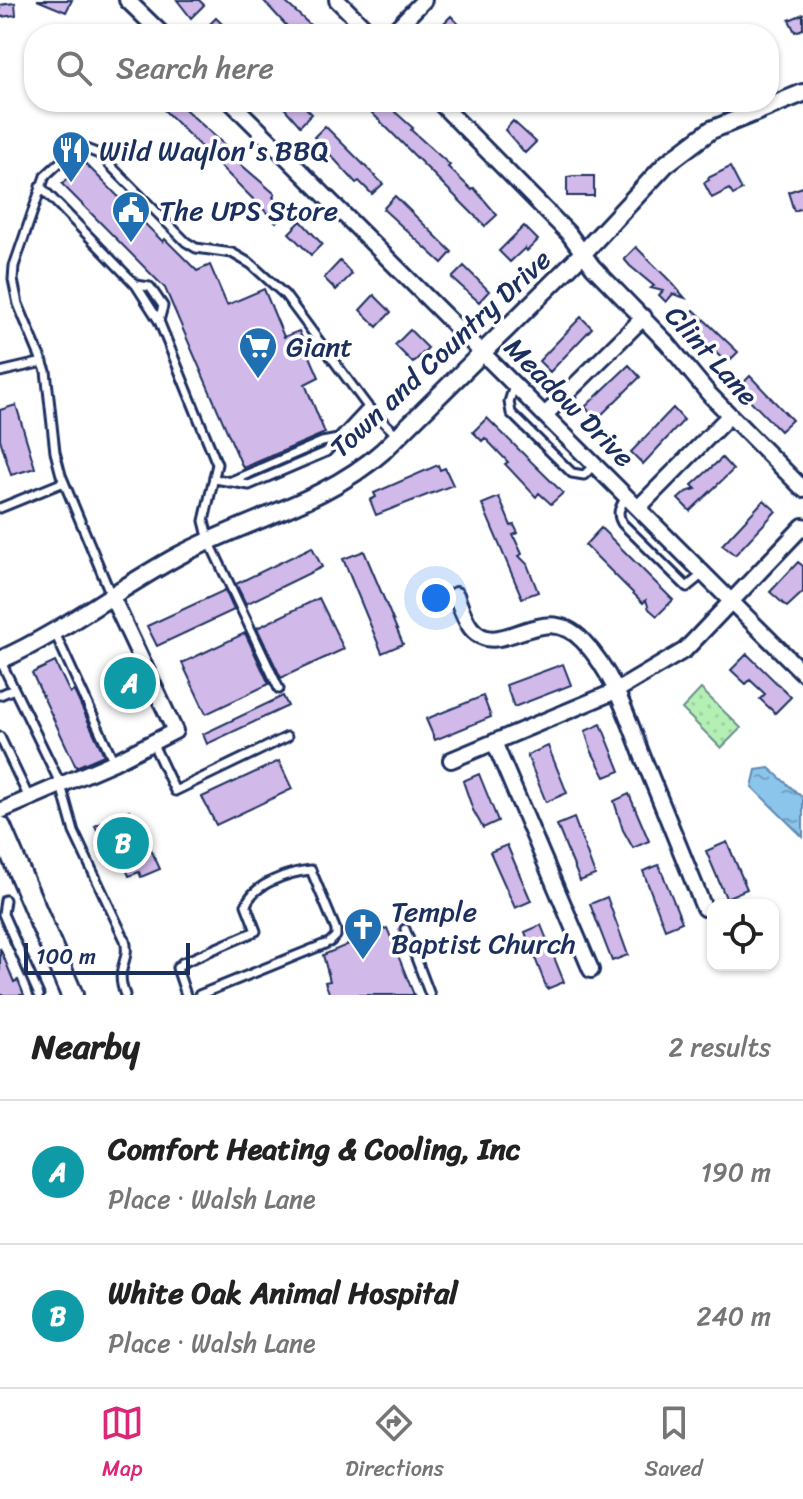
<!DOCTYPE html>
<html lang="en">
<head>
<meta charset="utf-8">
<style>
	:root { --surface:#fff; --page:#f2f2f2; --text:#222; --muted:#767676; --line:#e0e0e0; --accent:#db2777 }
	body { margin:0; font-family:Sriracha,sans-serif; background:var(--page); color:var(--text) }
	.controls { position:absolute; right:24px; bottom:24px; display:grid; overflow:hidden; border-radius:16px; box-shadow:0 2px 6px #0004 }
	.controls button { width:72px; height:72px; display:grid; place-items:center; padding:0; border:0; border-bottom:2px solid var(--line); background:var(--surface); color:var(--text); font:40px sans-serif }
	.scale { position:absolute; left:24px; bottom:20px; width:166px; box-sizing:border-box; padding-left:8px; border:4px solid #1b2f5e; border-top:0; font-size:22px; line-height:28px; white-space:nowrap; color:#1b2f5e; -webkit-text-stroke:6px #fff; paint-order:stroke }
	.you { position:absolute; left:436px; top:598px; width:28px; height:28px; margin:-20px; border:6px solid #fff; border-radius:50%; background:#1a73e8; box-shadow:0 0 0 12px #1a73e833 }
	.badge { display:grid; place-items:center; width:52px; height:52px; border-radius:50%; background:var(--accent); color:#fff; font-size:26px; font-weight:700 }
	.pin { position:absolute; translate:-50% -50%; border:4px solid #fff; box-shadow:0 2px 8px #0006 }
	.list { margin:0; padding:0; list-style:none }
	h2 { display:flex; justify-content:space-between; align-items:center; height:104px; margin:0; padding:0 32px; font-size:34px }
	h2 small { font-size:26px; font-weight:400; color:var(--muted) }
	.list li { display:grid; grid-template-columns:52px 1fr auto; gap:24px; align-items:center; box-sizing:border-box; height:144px; padding:0 32px; border-top:2px solid var(--line) }
	.list b { display:block; font-size:30px; white-space:nowrap }
	.list p { margin:0; font-size:26px; white-space:nowrap; color:var(--muted) }
	.list em { font-size:26px; font-style:normal; color:var(--muted) }
	.icon { flex:none; width:44px; height:44px; fill:none; stroke:currentColor; stroke-width:2; stroke-linecap:round; stroke-linejoin:round }
	.map { position:relative; flex:none; width:803px; height:995px; overflow:hidden }
	.search { position:absolute; background:var(--surface); box-shadow:0 2px 6px #0004; left:24px; right:24px; top:24px; height:88px; display:flex; align-items:center; gap:20px; box-sizing:border-box; padding:0 28px; border-radius:32px; color:var(--muted); font-size:30px }
	.sheet { height:392px; background:var(--surface) }
	nav { display:flex; justify-content:space-around; align-items:center; box-sizing:border-box; height:112px; border-top:2px solid var(--line); background:var(--surface); font-size:22px; color:var(--muted) }
	nav a { display:grid; justify-items:center; gap:4px }
	nav .on { color:var(--accent) }
	.map>svg:first-child { display:block }
	.grass { fill:url(#grass-dots); stroke:#688f89; stroke-width:2 }
	.water { fill:url(#water-ripples); stroke:#5f89b3; stroke-width:2 }
	.building { fill:#d1b9e9; stroke:#1b2f5e; stroke-width:2 }
	.lines { fill:none; stroke-linecap:round; stroke-linejoin:round }
	.service-casing { stroke:#1b2f5e; stroke-width:13 }
	.minor-casing { stroke:#1b2f5e; stroke-width:20 }
	.tertiary-casing { stroke:#1b2f5e; stroke-width:22 }
	.primary-casing { stroke:#1b2f5e; stroke-width:26 }
	.service { stroke:#fff; stroke-width:7 }
	.minor { stroke:#fff; stroke-width:14 }
	.tertiary { stroke:#fff; stroke-width:16 }
	.primary { stroke:#fff; stroke-width:20 }
	.labels { text-anchor:middle; stroke-width:7; stroke-linejoin:round; paint-order:stroke }
	.poi-label { font-size:28px; fill:#1b2f5e; stroke:#fff; text-anchor:start }
	.street-label { font-size:28px; fill:#1b2f5e; stroke:#fff }
</style>
</head>
<body>
<div class="map">
<svg width="803" height="995" viewBox="0 0 803 995">
	<defs>
		<pattern id="grass-dots" width="8" height="8" patternUnits="userSpaceOnUse" patternTransform="scale(2)"><rect width="8" height="8" fill="#b4efb4"/><path d="M2 2h.1M6 6h.1" fill="none" stroke="#9acd9d" stroke-width="1.8" stroke-linecap="round"/></pattern>
		<pattern id="water-ripples" width="26" height="14" patternUnits="userSpaceOnUse" patternTransform="scale(2)"><rect width="26" height="14" fill="#8cc5eb"/><path d="M2 4q2-2 4 0t4 0M15 11q2-2 4 0t4 0" fill="none" stroke="#72a0c2"/></pattern>
	</defs>
	<rect width="100%" height="100%" fill="#fff"/>
	<filter id="ink" filterUnits="userSpaceOnUse"><feTurbulence type="fractalNoise" baseFrequency=".0125" numOctaves="2"/><feDisplacementMap in="SourceGraphic" scale="16" xChannelSelector="R" yChannelSelector="G"/><feConvolveMatrix kernelMatrix="1 2 1 2 8 2 1 2 1" color-interpolation-filters="sRGB"/></filter>
	<g filter="url(#ink)">
		<path class="grass" d="M701 689 741 728 721 748 682 709Z"/>
		<path class="water" d="M769 768 803 798V837L752 787 756 770Z"/>
		<path class="building" d="M37 0H72L66 12Z
			M177 0H199L204 5 191 18Z
			M263 0H283L320 34H294Z
			M15 3 16 15 0 17V5Z
			M803 14V29L795 32 789 20Z
			M451 16 468 34H438L444 28 442 25Z
			M216 18 232 34H200Z
			M156 102H177L239 158 237 161 275 194 273 197 287 210 276 222Z
			M279 102H300L312 114 300 126Z
			M361 102H384L413 128 411 130 450 165 448 167 472 190 474 188 497 215 485 226Z
			M513 121 536 142 525 153 505 130Z
			M325 126 383 184 372 194 359 181 356 183 314 137Z
			M84 162 163 242 165 239 197 271 210 265 227 305 264 289 284 337 299 331 319 377 305 384 325 433 243 468 165 288 62 184Z
			M730 167 742 190 733 195 729 189 712 198 704 183 709 180 708 178Z
			M573 176H594V196H567V177Z
			M803 187V208L794 211 788 192Z
			M395 196 452 252 442 263 383 209Z
			M301 221 322 244 311 255 289 233Z
			M524 226 538 240 527 251 525 248 510 262 499 251Z
			M636 247 672 283 685 298 673 294 666 302 659 295 663 291 651 288 654 286 630 266 624 259Z
			M340 261 352 274 336 290 324 278Z
			M464 266 489 291 479 302 452 278Z
			M374 295 391 312 377 327 360 310Z
			M694 310 738 352 727 363 683 322Z
			M581 317 592 328 550 372 539 361Z
			M410 330 428 348 413 363 395 345Z
			M629 365 640 377 597 419 585 407Z
			M750 376 792 420 780 431 738 388Z
			M16 405 35 468 11 475 0 439V410Z
			M673 408 684 420 643 464 631 452Z
			M487 418 563 493 551 504 539 493 536 497 505 464 508 462 485 438 482 441 473 432Z
			M722 458 733 470 690 511 678 499 686 492 696 489 692 485Z
			M438 465 440 470 445 468 453 485 376 515 370 500 376 497 374 493Z
			M499 497 511 526 514 525 518 533 513 535 522 554 519 556 527 564 538 592 522 598 482 504Z
			M764 500 776 511 735 555 722 545Z
			M601 528 673 600 657 616 649 609 646 600 643 603 585 545Z
			M312 547 322 567 246 604 236 584Z
			M364 551 403 644 382 653 343 559Z
			M798 562 803 566V592L787 607 770 592Z
			M225 590 234 610 157 646 147 626Z
			M319 598 344 649 281 678 257 628Z
			M245 633 269 684 206 714 182 663Z
			M747 654 791 697 775 713 760 699 765 694 750 680 746 684 731 670Z
			M55 662 70 693 74 691 104 755 76 767 32 673Z
			M132 663 147 695 128 704 112 672Z
			M563 664 571 685 514 707 506 685Z
			M283 696 288 706 207 744 203 734Z
			M483 696 491 717 435 740 426 719Z
			M601 724 620 771 605 777 591 750 585 731Z
			M548 746 567 793 546 802 527 755Z
			M279 761 292 789 216 825 202 797Z
			M479 774 498 821 483 828 473 810 463 781Z
			M629 794 649 841 633 848 623 830 614 801Z
			M129 810 144 844 148 843 160 869 141 877 139 872 129 876 118 850 108 855 95 826Z
			M574 818 595 875 580 881 557 825Z
			M727 842 747 889 726 898 706 851Z
			M507 845 531 901 515 908 490 852Z
			M659 865 682 922 665 929 643 871Z
			M607 897 628 955 612 961 590 904Z
			M541 925 564 982 547 989 525 932Z
			M387 928 414 995H330L325 982 330 981 323 955Z
			M0 948 14 982 18 980 24 995H0Z"/>
		<g class="lines">
			<g class="service-casing">
				<path id="service" d="M40 186 136 285 159 321 217 464 204 521 209 541 279 689
					M136 285 150 287 163 306 159 321
					M0 372 43 362
					M514 386 509 402 511 413 572 473 584 475 594 465
					M215 479 249 485 326 452 368 407
					M229 482 322 442 338 439
					M626 497C620 507 616 513 622 523L687 587 704 573
					M0 508 64 482
					M111 595 61 475 55 452 46 371 18 304 13 280 14 266 45 176 70 153 86 149 99 154 186 242 196 248 232 253 251 264 285 295 368 407 398 436
					M55 633 114 762
					M0 660 61 785 74 832 125 940C131 962 114 967 125 995
					M0 695 14 689
					M0 737 29 798
					M152 742 175 791 287 737
					M5 900 3 914 39 995
					M405 929 430 995
					M186 995 177 968 182 963 256 931 246 905C253 884 289 872 311 870L336 930V936L330 942
					M199 995 325 944"/>
			</g>
			<g class="minor-casing">
				<path id="minor" d="M127 0 162 34
					M337 0 371 34
					M391 34 424 0
					M231 102 803 673
					M439 102 569 234 593 267 667 343 709 394 803 489
					M546 414 644 317
					M639 507 729 416
					M456 595C460 606 464 619 471 628 500 663 542 597 583 641 614 673 628 719 644 760 664 809 684 858 704 908
					M494 742 591 970
					M451 760 616 691 685 650 803 526
					M0 811 114 762 175 731 112 597"/>
			</g>
			<g class="tertiary-casing">
				<path id="tertiary" d="M0 660C63 632 117 589 178 556 245 520 325 503 383 451L583 253 666 164 711 130 803 93"/>
			</g>
			<g class="primary-casing">
				<path id="primary" d="M0 827 72 995"/>
			</g>
			<use href="#service" class="service"/>
			<use href="#minor" class="minor"/>
			<use href="#tertiary" class="tertiary"/>
			<use href="#primary" class="primary"/>
		</g>
	</g>
	<defs>
		<g id="restaurant-pin" transform="scale(2)"><path d="M0 17L-7.5 6A9.5 9.5 0 1 1 7.5 6Z" fill="#1f6fb2" stroke="#fff"/><path d="M-5-6h1v4h1v-4h1v4h1v-4h1v5L-1.5 .5V6h-2V.5L-5-1ZM5-6V6H3V1.5H1.5Q1.5-4 5-6Z" fill="#fff"/></g>
		<g id="civic-pin" transform="scale(2)"><path d="M0 17L-7.5 6A9.5 9.5 0 1 1 7.5 6Z" fill="#1f6fb2" stroke="#fff"/><path d="M-.6-6.5H3V-4.5H.6V-3L4-1V1h2V6H-6V1h2V-1L-.6-3ZM-1.2 2.5V6h2.4V2.5Z" fill="#fff"/></g>
		<g id="supermarket-pin" transform="scale(2)"><path d="M0 17L-7.5 6A9.5 9.5 0 1 1 7.5 6Z" fill="#1f6fb2" stroke="#fff"/><path d="M-6-5.5h2.5l.6 2H6L4.5 2H-2.5L-4.4-4H-6ZM-1.5 3.2a1.3 1.3 0 1 0 .1 0ZM3 3.2a1.3 1.3 0 1 0 .1 0Z" fill="#fff"/></g>
		<g id="church-pin" transform="scale(2)"><path d="M0 17L-7.5 6A9.5 9.5 0 1 1 7.5 6Z" fill="#1f6fb2" stroke="#fff"/><path d="M-1.2-6h2.4v3.5h3.3v2.4h-3.3V6h-2.4V-.1h-3.3v-2.4h3.3Z" fill="#fff"/></g>
	</defs>
	<g fill-rule="evenodd">
		<use href="#restaurant-pin" x="71" y="150"/>
		<use href="#civic-pin" x="131" y="210"/>
		<use href="#supermarket-pin" x="258" y="346"/>
		<use href="#church-pin" x="363" y="927"/>
	</g>
	<g class="labels">
		<g class="poi-label">
			<text x="99" y="160">Wild Waylon's BBQ</text>
			<text x="159" y="220">The UPS Store</text>
			<text x="286" y="356">Giant</text>
			<text x="391" y="921">Temple<tspan x="391" dy="32">Baptist Church</tspan></text>
		</g>
		<g class="street-label">
			<text transform="translate(440 353) rotate(-43)" y="10">Town and Country Drive</text>
			<text transform="translate(712 355) rotate(48)" y="10">Clint Lane</text>
			<text transform="translate(570 402) rotate(45)" y="10">Meadow Drive</text>
		</g>
	</g>
</svg>
<div class="controls">
<button><svg class="icon" aria-label="locate" viewBox="0 0 24 24"><circle cx="12" cy="12" r="6"/><path d="M12 2v4M12 18v4M2 12h4M18 12h4"/></svg></button>
</div>
<div class="scale">100 m</div>
<div class="you"></div>
<div class="pin badge" style="left:130px;top:683px;background:#0f9aa8">A</div>
<div class="pin badge" style="left:123px;top:843px;background:#0f9aa8">B</div>
<div class="search"><svg class="icon" aria-label="search" viewBox="0 0 24 24"><circle cx="10" cy="10" r="6"/><path d="M15 15l6 6"/></svg>Search here</div>
</div>
<section class="sheet">
<h2>Nearby<small>2 results</small></h2>
<ul class="list">
<li><span class="badge" style="background:#0f9aa8">A</span><div><b>Comfort Heating &amp; Cooling, Inc</b><p>Place · Walsh Lane</p></div><em>190 m</em></li>
<li><span class="badge" style="background:#0f9aa8">B</span><div><b>White Oak Animal Hospital</b><p>Place · Walsh Lane</p></div><em>240 m</em></li>
</ul>
</section>
<nav>
<a class="on"><svg class="icon" aria-label="map" viewBox="0 0 24 24"><path d="M3 6l6-2 6 2 6-2v14l-6 2-6-2-6 2zM9 4v14M15 6v14"/></svg>Map</a>
<a><svg class="icon" aria-label="directions" viewBox="0 0 24 24"><path d="M12 3l9 9-9 9-9-9zM9 14v-3h6M13 9l2 2-2 2"/></svg>Directions</a>
<a><svg class="icon" aria-label="saved" viewBox="0 0 24 24"><path d="M7 4h10v16l-5-4-5 4z"/></svg>Saved</a>
</nav>
</body>
</html>
